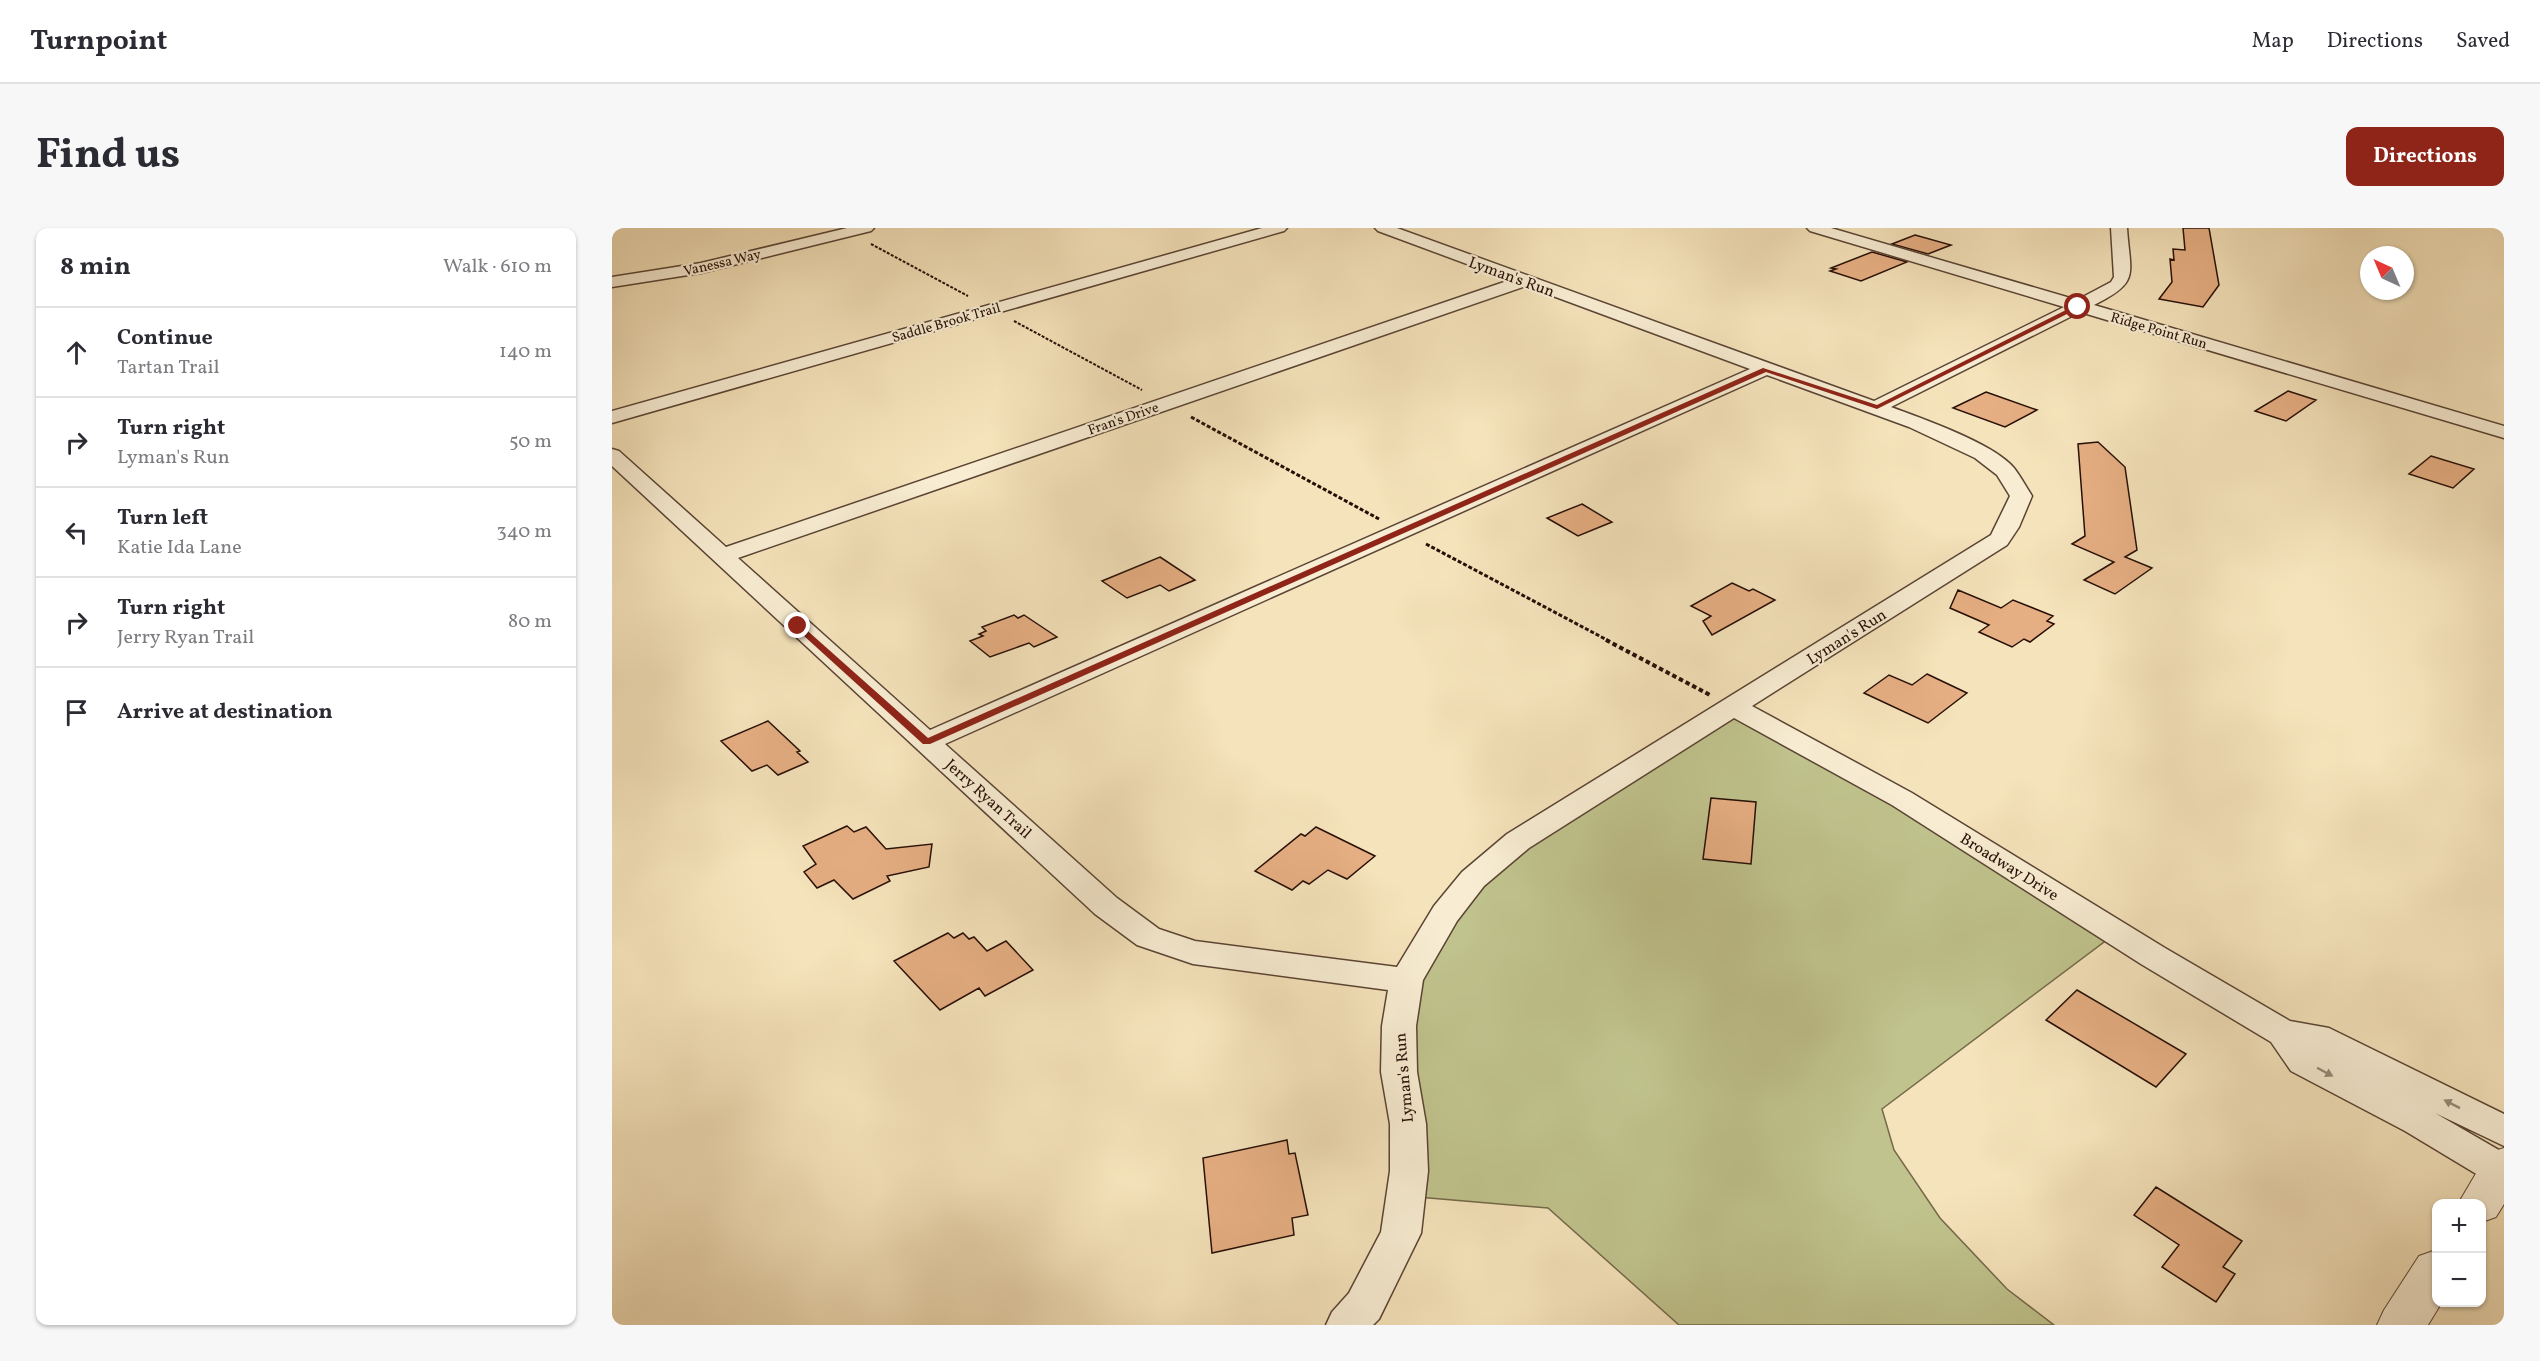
<!DOCTYPE html>
<html lang="en">
<head>
<meta charset="utf-8">
<style>
	:root { --surface:#fff; --page:#f7f7f7; --text:#2b2b33; --muted:#7c7c81; --line:#e1e1e2; --accent:#8f2418 }
	body { margin:0; font-family:Vollkorn,serif; background:var(--page); color:var(--text) }
	.controls { position:absolute; right:18px; bottom:18px; display:grid; overflow:hidden; border-radius:12px; box-shadow:0 2px 4px #0004 }
	.controls button { width:54px; height:54px; display:grid; place-items:center; padding:0; border:0; border-bottom:2px solid var(--line); background:var(--surface); color:var(--text); font:30px sans-serif }
	.compass { position:absolute; left:1748px; top:18px; width:54px; height:54px; border-radius:50%; background:var(--surface); box-shadow:0 2px 4px #0004; rotate:316deg }
	.stop { position:absolute; width:18px; height:18px; margin:-14px; border:4px solid #8f2418; border-radius:50%; background:#fff }
	.stop.end { background:#8f2418; border-color:#fff; box-shadow:0 2px 6px #0008 }
	.list { margin:0; padding:0; list-style:none }
	h2 { display:flex; justify-content:space-between; align-items:center; height:78px; margin:0; padding:0 24px; font-size:26px }
	h2 small { font-size:20px; font-weight:400; color:var(--muted) }
	.list li { display:grid; grid-template-columns:39px 1fr auto; gap:18px; align-items:center; box-sizing:border-box; height:90px; padding:0 24px; border-top:2px solid var(--line) }
	.list b { display:block; font-size:22px; white-space:nowrap }
	.list p { margin:0; font-size:20px; white-space:nowrap; color:var(--muted) }
	.list em { font-size:20px; font-style:normal; color:var(--muted) }
	.icon { flex:none; width:33px; height:33px; fill:none; stroke:currentColor; stroke-width:2; stroke-linecap:round; stroke-linejoin:round }
	.map { position:relative; flex:none; width:1892px; height:1097px; overflow:hidden; border-radius:12px }
	header { display:flex; align-items:center; gap:36px; box-sizing:border-box; height:84px; padding:0 30px; background:var(--surface); border-bottom:2px solid var(--line) }
	header strong { font-size:28px }
	nav { display:flex; gap:33px; margin-inline-start:auto; font-size:21px }
	.intro { display:flex; align-items:center; justify-content:space-between; box-sizing:border-box; height:144px; padding:0 36px }
	h1 { margin:0; font-size:42px }
	.button { padding:15px 27px; border-radius:12px; background:var(--accent); color:#fff; font-size:21px; font-weight:700 }
	main { display:flex; gap:36px; padding:0 36px }
	aside { flex:1; background:var(--surface); border-radius:12px; box-shadow:0 2px 4px #0004 }
	.map>svg:first-child { display:block }
	.green { fill:#c0c38d; stroke:#74694a; stroke-width:1.5 }
	.building { fill:#e6af83; stroke:#270f07; stroke-width:1.5 }
	.lines { fill:none; stroke-linecap:round; stroke-linejoin:round }
	.minor-casing { stroke:#5a4434; stroke-width:3 }
	.tertiary-casing { stroke:#5a4434; stroke-width:2 }
	.path-far2 { stroke:#270f07; stroke-width:2; stroke-dasharray:3 1.5; stroke-linecap:butt }
	.path-far1 { stroke:#270f07; stroke-width:3; stroke-dasharray:4 2; stroke-linecap:butt }
	.path { stroke:#270f07; stroke-width:4; stroke-dasharray:4.5 3; stroke-linecap:butt }
	.minor { fill:#f8edd3; fill-rule:evenodd }
	.tertiary { fill:#f8edd3; fill-rule:evenodd }
	.oneway { fill:#9a8977 }
	.route { fill:#8f2418 }
	.labels { text-anchor:middle; stroke-width:4.5; stroke-linejoin:round; paint-order:stroke }
	.far-street-label { font-size:14px; fill:#270f07; stroke:#f8edd3 }
	.street-label { font-size:16px; fill:#270f07; stroke:#f8edd3 }
</style>
</head>
<body>
<header>
<strong>Turnpoint</strong>
<nav><a>Map</a><a>Directions</a><a>Saved</a></nav>
</header>
<div class="intro"><h1>Find us</h1><a class="button">Directions</a></div>
<main>
<aside>
<h2>8 min<small>Walk · 610 m</small></h2>
<ul class="list">
<li><svg class="icon" aria-label="ahead" viewBox="0 0 24 24"><path d="M12 20V5M6 11l6-6 6 6"/></svg><div><b>Continue</b><p>Tartan Trail</p></div><em>140 m</em></li>
<li><svg class="icon" aria-label="right" viewBox="0 0 24 24"><path d="M7 20v-9h11M14 6l5 5-5 5"/></svg><div><b>Turn right</b><p>Lyman's Run</p></div><em>50 m</em></li>
<li><svg class="icon" aria-label="left" viewBox="0 0 24 24"><path d="M17 20v-9H6M10 6l-5 5 5 5"/></svg><div><b>Turn left</b><p>Katie Ida Lane</p></div><em>340 m</em></li>
<li><svg class="icon" aria-label="right" viewBox="0 0 24 24"><path d="M7 20v-9h11M14 6l5 5-5 5"/></svg><div><b>Turn right</b><p>Jerry Ryan Trail</p></div><em>80 m</em></li>
<li><svg class="icon" aria-label="arrive" viewBox="0 0 24 24"><path d="M6 21V4h12l-3 4 3 4H6"/></svg><div><b>Arrive at destination</b></div></li>
</ul>
</aside>
<div class="map">
<svg width="1892" height="1097" viewBox="0 0 1892 1097">
	<rect width="100%" height="100%" fill="#f5e3bb"/>
	<filter id="stains"><feTurbulence type="fractalNoise" baseFrequency=".00333" numOctaves="4"/><feColorMatrix values="0 0 0 0 .2 0 0 0 0 .09 0 0 0 0 .02 0 0 0 .5 -.17"/></filter>
	<radialGradient id="worn" r=".72"><stop offset=".6" stop-color="#630" stop-opacity="0"/><stop offset="1" stop-color="#630" stop-opacity=".3"/></radialGradient>
	<path class="green" d="M1120 478 1504 705 1270 881 1282 922 1328 990 1395 1061 1442 1097H1067L936 980 794 968 787 798 861 651Z"/>
	<path class="building" d="M1571 0H1597L1607 57 1591 79 1547 71 1560 54 1558 31 1562 32 1561 21 1573 22Z
		M1303 7 1339 17 1316 26 1280 16Z
		M1260 24 1295 34 1249 53 1218 43 1224 41 1219 40Z
		M1676 163 1704 172 1674 193 1643 183Z
		M1374 164 1425 182 1393 199 1341 180Z
		M1486 214 1513 239 1525 322 1513 329 1540 340 1503 366 1472 352 1502 334 1460 316 1473 308 1466 216Z
		M1819 228 1862 241 1841 260 1797 246Z
		M970 276 1000 294 966 308 935 290Z
		M548 329 583 352 557 363 548 357 515 370 490 353Z
		M1120 355 1137 363 1141 361 1163 372 1100 407 1091 393 1099 388 1079 378Z
		M1346 362 1389 380 1401 372 1441 388 1435 393 1442 396 1418 414 1412 411 1400 419 1367 404 1377 397 1338 380Z
		M402 387 406 390 412 387 445 409 422 419 417 415 378 429 358 413 371 408 367 406 374 403 370 399Z
		M1315 446 1355 465 1316 495 1252 465 1277 447 1300 457Z
		M156 493 188 523 185 524 196 534 166 547 155 537 140 543 109 513Z
		M1099 570 1144 574 1139 636 1091 631Z
		M235 598 242 604 254 599 274 621 320 616 317 639 275 648 278 653 241 671 222 652 205 660 192 644 204 636 191 618Z
		M704 599 763 628 735 651 716 642 697 656 691 653 680 662 643 643 689 606 693 608Z
		M336 705 342 710 351 705 357 711 362 709 375 723 394 713 421 742 373 768 367 760 328 782 282 733Z
		M1465 762 1574 826 1544 859 1434 792Z
		M675 912 677 926 683 925 696 987 680 990 682 1007 600 1025 591 930Z
		M1544 959 1630 1013 1611 1039 1623 1046 1604 1074 1550 1039 1567 1017 1522 987Z"/>
	<g class="lines">
		<g class="minor-casing">
			<path id="minor" d="M235 0H262L259 3 89 45 0 59V49L89 35Z
				M650 0H675L672 3 0 195V183Z
				M763 0H785L1262 173 1452 79 1198 3 1195 0H1219L1465 72 1499 54 1502 49 1499 0H1515C1518 47 1529 54 1482 77L1892 198V210L1468 84 1279 179C1311 191 1381 215 1402 240 1409 249 1414 259 1420 268L1407 299 1395 317 1140 478 1300 565 1553 720 1678 793 1717 800 1892 886V918L1823 885 1892 925V957L1876 953 1793 903 1679 843 1659 814 1529 736 1280 577 1122 490 917 620 872 658 845 693 811 752 804 798 805 844 814 896 816 943 809 1005 767 1091 761 1097H714L720 1084 737 1065 769 1004 778 943V896L769 844 770 798 776 762 581 736 525 717 483 686 0 238V221L7 223 114 319 898 52 766 3ZM914 58 1138 141 318 502 126 330ZM1155 147 1297 199 1363 230 1385 247 1398 268 1379 307 895 606 850 644 822 678 785 739 583 713 547 701 505 670 333 516Z"/>
		</g>
		<g class="tertiary-casing">
			<path id="tertiary" d="M1892 920V976L1884 989 1870 994V976H1846L1876 925Z
				M1824 1022V1074H1830L1816 1097H1765L1772 1082 1807 1028Z"/>
		</g>
		<path class="path-far2" d="M259 16 356 68
			M402 93 530 162"/>
		<path class="path-far1" d="M579 189 767 291
			M814 316 997 413"/>
		<path class="path" d="M994 412 1098 467"/>
		<use href="#minor" class="minor"/>
		<use href="#tertiary" class="tertiary"/>
	</g>
	<defs><path id="oneway-solid" d="M-6-.8H1V-3.2L6.5 0L1 3.2V.8H-6Z" transform="scale(1.5)"/></defs>
	<g class="oneway">
		<use href="#oneway-solid" transform="translate(1713 844) rotate(28)"/>
		<use href="#oneway-solid" transform="translate(1840 876) rotate(-153)"/>
	</g>
	<path class="route" d="M1464 77 1469 79 1265 181 1154 144 318 516H311L181 398 189 397 316 510 1151 140 1265 177Z"/>
	<g class="labels">
		<g class="far-street-label">
			<text transform="translate(110 34) rotate(-13)" y="5">Vanessa Way</text>
			<text transform="translate(334 94) rotate(-16)" y="5">Saddle Brook Trail</text>
			<text transform="translate(1547 102) rotate(16)" y="5">Ridge Point Run</text>
			<text transform="translate(511 190) rotate(-19)" y="5">Fran's Drive</text>
		</g>
		<g class="street-label">
			<text transform="translate(900 48) rotate(20)" y="6">Lyman's Run</text>
			<text transform="translate(1234 408) rotate(-32)" y="6">Lyman's Run</text>
			<text transform="translate(377 570) rotate(42)" y="6">Jerry Ryan Trail</text>
			<text transform="translate(1398 638) rotate(32)" y="6">Broadway Drive</text>
			<text transform="translate(791 850) rotate(-95)" y="6">Lyman's Run</text>
		</g>
	</g>
	<rect width="100%" height="100%" filter="url(#stains)"/>
	<rect width="100%" height="100%" fill="url(#worn)"/>
</svg>
<div class="controls">
<button>+</button>
<button>−</button>
</div>
<svg class="compass" viewBox="-18 -18 36 36"><path d="M0-13l5 13h-10z" fill="#e53935"/><path d="M0 13l5-13h-10z" fill="#7c7c81"/></svg>
<div class="stop" style="left:1466px;top:79px"></div>
<div class="stop end" style="left:186px;top:398px"></div>
</div>
</main>
</body>
</html>
